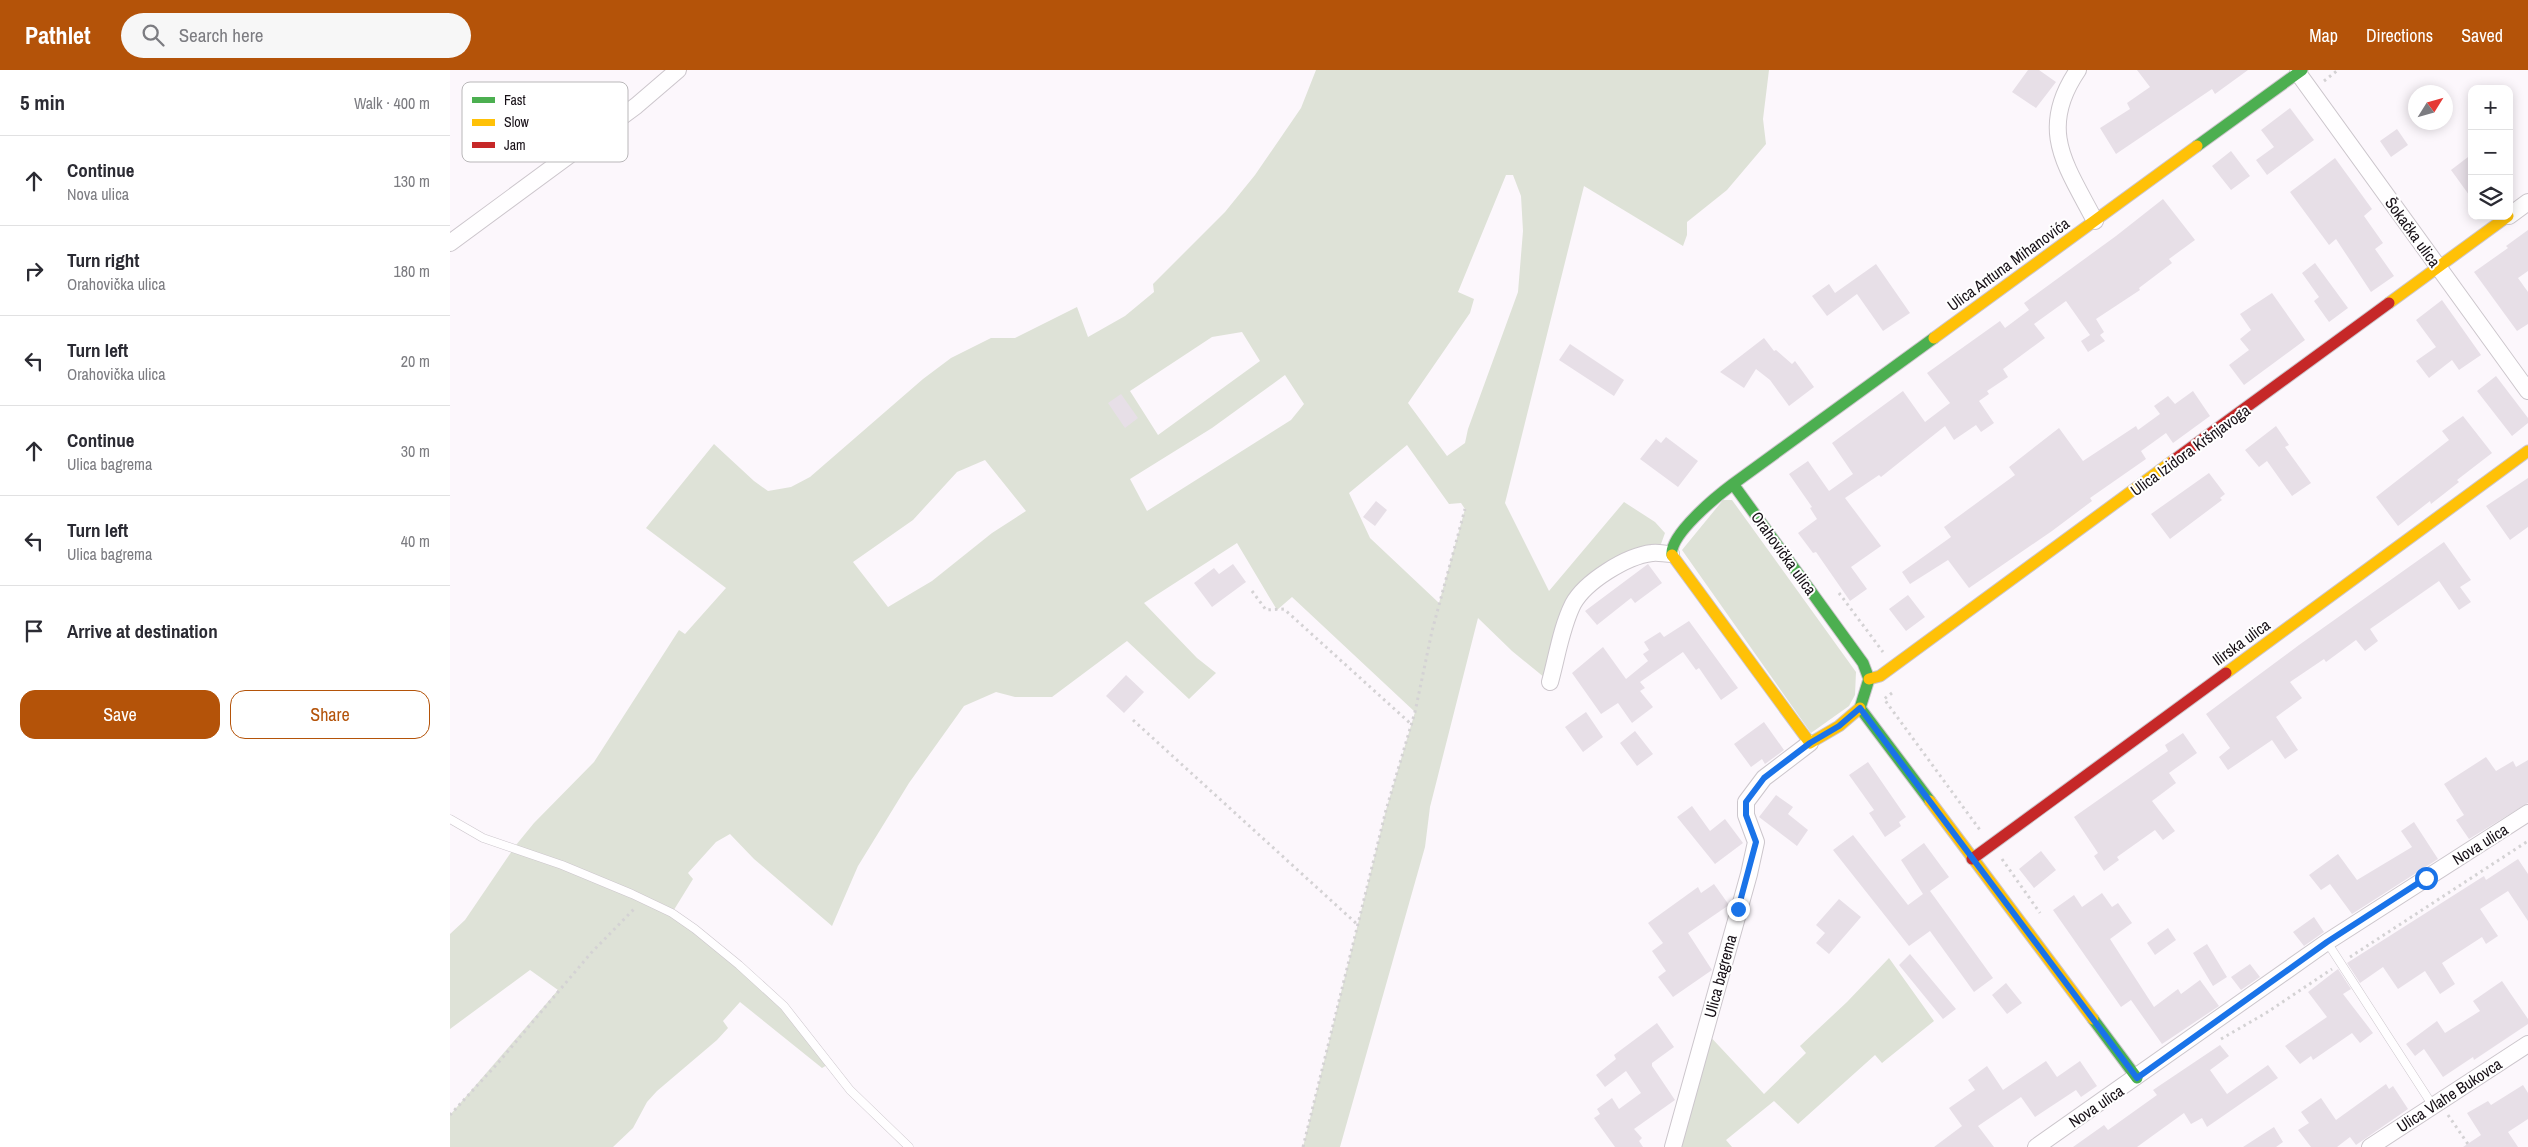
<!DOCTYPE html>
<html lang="en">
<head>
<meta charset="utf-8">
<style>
	:root { --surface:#fff; --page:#f7f7f7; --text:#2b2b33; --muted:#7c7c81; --line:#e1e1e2; --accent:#b45309 }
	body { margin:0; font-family:"Archivo Narrow",sans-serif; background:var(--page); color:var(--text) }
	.controls { position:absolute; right:15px; top:15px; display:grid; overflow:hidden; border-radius:10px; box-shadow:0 2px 12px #0003 }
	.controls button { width:45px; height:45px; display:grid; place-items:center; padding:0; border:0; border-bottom:1px solid var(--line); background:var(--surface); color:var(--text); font:25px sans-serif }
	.compass { position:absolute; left:1958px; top:15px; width:45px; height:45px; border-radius:50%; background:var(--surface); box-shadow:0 2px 12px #0003; rotate:53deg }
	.stop { position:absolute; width:15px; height:15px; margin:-11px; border:4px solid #1a73e8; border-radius:50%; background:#fff }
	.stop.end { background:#1a73e8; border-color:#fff; box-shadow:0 1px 5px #0008 }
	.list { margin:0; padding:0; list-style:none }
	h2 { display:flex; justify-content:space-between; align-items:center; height:65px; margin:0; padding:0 20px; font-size:21px }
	h2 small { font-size:16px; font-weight:400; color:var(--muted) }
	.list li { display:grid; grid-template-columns:32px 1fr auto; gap:15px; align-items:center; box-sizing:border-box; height:90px; padding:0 20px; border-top:1px solid var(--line) }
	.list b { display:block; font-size:19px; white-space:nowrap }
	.list p { margin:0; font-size:16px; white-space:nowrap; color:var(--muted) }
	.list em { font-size:16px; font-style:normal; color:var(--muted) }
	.actions { display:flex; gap:10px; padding:15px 20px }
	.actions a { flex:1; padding:11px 0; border:1px solid var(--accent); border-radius:15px; text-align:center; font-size:18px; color:var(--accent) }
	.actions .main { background:var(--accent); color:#fff }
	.icon { flex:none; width:28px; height:28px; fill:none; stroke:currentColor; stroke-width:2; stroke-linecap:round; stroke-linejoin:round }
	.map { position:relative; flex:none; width:2078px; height:1077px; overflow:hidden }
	header { display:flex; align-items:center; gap:30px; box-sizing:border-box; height:70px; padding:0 25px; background:var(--accent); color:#fff }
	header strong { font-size:24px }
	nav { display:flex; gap:28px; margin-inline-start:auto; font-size:18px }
	.search { width:350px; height:45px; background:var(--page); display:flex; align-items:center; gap:12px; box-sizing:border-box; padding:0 18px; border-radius:28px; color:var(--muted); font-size:19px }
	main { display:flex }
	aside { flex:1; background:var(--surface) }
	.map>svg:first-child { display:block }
	.green { fill:#dee2d7; fill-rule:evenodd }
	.building { fill:#e7dfe7 }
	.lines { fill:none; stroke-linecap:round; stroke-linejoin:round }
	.lane-casing { stroke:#ccc6cc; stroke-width:9 }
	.street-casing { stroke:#ccc6cc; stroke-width:18 }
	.fast-casing { stroke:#ccc6cc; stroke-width:13 }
	.slow-casing { stroke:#ccc6cc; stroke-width:13 }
	.jam-casing { stroke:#ccc6cc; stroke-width:13 }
	.path { stroke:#d4d2d4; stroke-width:3; stroke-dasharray:2.5 4; stroke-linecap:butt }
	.lane { stroke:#fffeff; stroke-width:8 }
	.street { stroke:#fffeff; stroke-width:16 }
	.fast { stroke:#4caf50; stroke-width:11 }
	.slow { stroke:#ffc107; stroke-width:11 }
	.jam { stroke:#c62828; stroke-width:11 }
	.route { stroke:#1a73e8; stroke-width:6 }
	.labels { text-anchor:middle; stroke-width:4; stroke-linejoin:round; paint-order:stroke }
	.street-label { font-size:16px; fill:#171017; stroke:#fff }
	.key { fill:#fff; stroke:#b9b7b9; stroke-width:1 }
	.key-label { font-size:14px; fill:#171017 }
</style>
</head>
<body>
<header>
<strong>Pathlet</strong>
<div class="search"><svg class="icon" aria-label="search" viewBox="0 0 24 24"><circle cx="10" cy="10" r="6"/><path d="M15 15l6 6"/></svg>Search here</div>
<nav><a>Map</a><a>Directions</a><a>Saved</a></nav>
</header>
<main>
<aside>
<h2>5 min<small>Walk · 400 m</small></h2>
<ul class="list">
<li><svg class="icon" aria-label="ahead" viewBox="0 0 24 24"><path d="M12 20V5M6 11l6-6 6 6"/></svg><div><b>Continue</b><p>Nova ulica</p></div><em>130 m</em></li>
<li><svg class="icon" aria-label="right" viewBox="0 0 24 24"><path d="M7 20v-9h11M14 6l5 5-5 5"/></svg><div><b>Turn right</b><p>Orahovička ulica</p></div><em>180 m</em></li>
<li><svg class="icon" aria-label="left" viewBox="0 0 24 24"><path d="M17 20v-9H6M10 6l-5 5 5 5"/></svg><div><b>Turn left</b><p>Orahovička ulica</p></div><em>20 m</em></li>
<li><svg class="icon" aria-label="ahead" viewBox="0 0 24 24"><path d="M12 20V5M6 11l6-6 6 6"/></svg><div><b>Continue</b><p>Ulica bagrema</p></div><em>30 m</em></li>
<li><svg class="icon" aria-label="left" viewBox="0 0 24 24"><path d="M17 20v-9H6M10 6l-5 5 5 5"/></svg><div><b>Turn left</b><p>Ulica bagrema</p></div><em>40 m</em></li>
<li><svg class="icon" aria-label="arrive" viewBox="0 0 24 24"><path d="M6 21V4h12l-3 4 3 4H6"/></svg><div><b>Arrive at destination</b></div></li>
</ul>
<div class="actions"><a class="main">Save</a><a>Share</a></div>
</aside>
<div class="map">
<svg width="2078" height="1077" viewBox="0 0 2078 1077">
	<rect width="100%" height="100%" fill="#fcf7fc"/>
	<path class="green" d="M866 0H1319L1313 49 1316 74 1277 120 1237 152V165L1233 176 1134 116 1055 433 1099 521 1174 432 1205 452 1215 463 1211 474 1203 482 1130 523 1100 612 1062 581 1028 548 980 737 975 777 890 1077H853L936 740 965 642 842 527 827 540 787 473 694 533 747 588 766 603 739 629 677 571 602 627H565L546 622 514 636 459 713 408 796 382 856 304 789 280 764 266 772 238 803 243 809 222 843 334 936 379 994 372 998 290 932 273 951 278 958 267 970 207 1021 197 1032 183 1058 163 1077H0V1045L108 920 80 900 0 959V864L15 850 66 775 84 753 144 692 229 560 235 564 276 518 196 458 264 374 304 411 318 421 341 417 360 407 473 309 501 288 541 268H565L627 237 638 267 675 246 704 222 703 214 775 142 805 105 851 38ZM1056 105H1063L1071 126 1073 161 1068 222 1018 359 1015 373 997 386 958 333 1020 243 1024 229 1008 222ZM792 262 810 291 708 365 680 321 762 267ZM835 305 854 334 841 350 697 441 680 409 762 358ZM957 375 999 434 1011 433 1015 439 989 533 920 468 899 423ZM535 390 576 441 542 463 482 511 438 537 403 492 463 450 507 402Z
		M1273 430H1282L1406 602 1405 625 1399 636 1361 663 1232 480Z
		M1439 888 1484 951 1432 993 1425 985 1348 1054 1324 1031 1276 1070 1282 1077H1223L1255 961 1314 1024 1356 983 1350 976 1397 932Z"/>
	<path class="building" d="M1578 0H1589L1606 12 1586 38 1562 22Z
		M1687 0H1798L1765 24 1762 19 1666 84 1650 58 1680 39 1677 33 1700 17Z
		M1840 38 1864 70 1817 105 1806 90 1824 77 1811 60Z
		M1947 59 1958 75 1941 87 1930 71Z
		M1781 81 1800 106 1781 120 1762 96Z
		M2022 84V129L2001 100Z
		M1885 88 1922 139 1914 146 1933 173 1925 179 1944 206 1921 222 1886 169 1879 175 1840 122Z
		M1713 129 1745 170 1719 189 1722 193 1689 218 1690 220 1646 249 1654 262 1650 265 1655 271 1638 282 1631 271 1640 265 1616 231 1584 254 1595 268 1553 299 1558 307 1537 321 1539 324 1529 331 1544 353 1531 362 1526 355 1504 370 1495 356 1431 407 1429 405 1395 428 1431 476 1401 497 1417 519 1400 531 1366 482 1363 483 1348 463 1367 449 1360 438 1362 437 1339 404 1358 391 1379 421 1403 404 1382 373 1453 321 1475 352 1500 333 1477 303 1550 251 1555 258 1579 240 1574 233 1666 166Z
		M2078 160V201L2068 208 2078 222V254L2067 261 2024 202 2058 178 2056 176Z
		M1865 193 1898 238 1879 252 1864 231 1869 227 1852 203Z
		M1426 194 1460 243 1433 261 1407 224 1377 246 1362 226 1379 214 1385 223Z
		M1822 223 1855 270 1794 315 1779 295 1799 280 1790 269 1801 260 1790 244Z
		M1992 230 2031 285 2009 300 2002 290 1979 308 1966 291 1986 277 1966 250Z
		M1314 268 1324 281 1326 280 1342 294 1345 291 1364 317 1339 336 1320 310 1306 299 1294 318 1270 302Z
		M1120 274 1174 310 1164 326 1109 290Z
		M2046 306 2078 348V353L2062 366 2027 321Z
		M1743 321 1760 346 1723 373 1716 363 1691 381 1696 389 1640 428 1642 431 1602 461 1519 518 1498 490 1460 514 1452 502 1501 467 1494 457 1565 405 1559 397 1609 358 1633 391 1686 356 1688 360 1710 344 1704 336 1718 326 1725 334Z
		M671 324 688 348 675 358 658 333Z
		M2013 346 2042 383 2007 410 2009 412 1981 434 1980 431 1948 456 1926 427 1999 370 1992 361Z
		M1826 356 1839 375 1835 377 1861 413 1842 426 1817 391 1809 397 1795 380Z
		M1216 367 1248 391 1228 417 1190 389 1206 369 1211 373Z
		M1759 403 1775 424 1770 428 1772 430 1720 469 1701 444Z
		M2078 408V457L2060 470 2036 436Z
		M926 431 937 440 925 456 913 447Z
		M1994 472 2021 510 2010 517 2021 532 2009 540 1989 511 1920 559 1928 571 1915 581 1906 570 1876 592 1874 589 1840 612 1852 628 1826 647 1848 680 1835 689 1822 670 1778 700 1769 687 1780 678 1756 644 1849 575Z
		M783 494 796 512 762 537 744 513 764 498 769 504Z
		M1198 494 1212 513 1185 533 1181 528 1147 555 1135 541Z
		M1458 525 1475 547 1456 561 1439 539Z
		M1239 551 1288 618 1271 630 1249 598 1246 600 1233 582 1190 612 1195 618 1190 621 1203 637 1182 653 1168 633 1151 644 1122 603 1153 577 1176 609 1198 591 1193 584 1199 580 1194 572 1210 562 1214 567Z
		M676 605 694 622 674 643 656 626Z
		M1136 642 1153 667 1133 682 1115 657Z
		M1314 652 1334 680 1315 694 1312 689 1301 697 1284 674Z
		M1185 661 1203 684 1187 696 1170 673Z
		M1733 663 1747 683 1719 703 1726 713 1702 731 1725 761 1713 770 1705 760 1667 787 1669 790 1654 801 1644 786 1648 783 1624 747 1718 681 1715 675Z
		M2036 687 2046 701 2063 691 2066 697 2078 690V733L2019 769 2006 750 2014 745 1994 714Z
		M1418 692 1456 747 1449 752 1451 756 1435 767 1419 743 1424 740 1399 705Z
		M1326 725 1343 737 1338 744 1358 760 1347 776 1309 747Z
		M1242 736 1260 761 1275 749 1293 773 1265 794 1227 747Z
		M1964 752 1988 789 1902 844 1880 814 1871 820 1859 805 1888 784 1907 810 1962 777 1951 761Z
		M1403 765 1458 835 1473 824 1451 790 1474 773 1499 807 1480 821 1543 908 1524 922 1480 861 1459 876 1383 780Z
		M1591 781 1606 800 1584 818 1569 799Z
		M2068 789 2078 804V851L2058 821 2030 839 2048 866 2036 874 2032 867 1992 893 2005 914 1990 924 1975 901 1948 919 1933 897 1910 913 1897 893 2034 806 2036 810Z
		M1264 814 1279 835 1238 863 1262 900 1223 927 1208 907 1216 901 1202 881 1213 873 1198 853 1248 817 1251 823Z
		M1652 823 1662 837 1668 833 1682 853 1660 869 1704 937 1728 919 1731 924 1750 910 1769 936 1712 974 1681 930 1671 937 1603 840 1624 825 1632 837Z
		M1389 829 1411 847 1379 884 1366 873 1375 863 1366 855Z
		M1864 847 1874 862 1854 876 1843 862Z
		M1718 858 1726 870 1705 885 1697 873Z
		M1757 874 1777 907 1763 916 1743 883Z
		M1460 884 1506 939 1493 949 1449 895Z
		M1800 894 1810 907 1791 920 1781 907Z
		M1888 899 1901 919 1893 924 1923 963 1910 973 1902 963 1863 990 1861 986 1850 994 1835 976 1877 947 1858 922Z
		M2052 911 2078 949V954L2024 990 2023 987 1993 1007 1974 979 1965 986 1956 974 1987 951 1995 963 2030 941 2023 931Z
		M1556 913 1572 933 1557 944 1542 925Z
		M1207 953 1224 977 1202 993V996L1225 1030 1184 1059 1192 1068 1189 1071 1193 1077H1165L1144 1048 1150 1044 1147 1039 1162 1028 1169 1039 1191 1023 1176 1001 1155 1017 1146 1005 1166 989 1164 985Z
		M1770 975 1779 986 1760 1000 1777 1024 1818 995 1828 1008 1757 1057 1752 1048 1741 1054 1734 1043 1687 1077H1623L1654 1055 1658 1060 1707 1025 1703 1020Z
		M1596 991 1607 1007 1630 991 1647 1016 1631 1027 1626 1020 1585 1047 1571 1027 1528 1056 1544 1077H1484L1512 1056 1499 1038 1525 1020 1518 1010 1537 996 1553 1020Z
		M1936 1014 1939 1019 1943 1016 1958 1039 1906 1075 1900 1067 1887 1077H1861L1848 1060 1859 1053 1851 1042 1871 1028 1886 1050Z
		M2073 1015 2078 1023V1049L2058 1062 2068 1077H2013L2031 1065 2017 1043 2038 1031 2041 1035Z
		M1824 1057 1833 1072 1826 1077H1793Z"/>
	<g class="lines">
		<g class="lane-casing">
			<path id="lane" d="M0 749 33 768 112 795 182 824 222 843 245 859 289 895 334 936 400 1020 459 1077
				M1877 872 1983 1036"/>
		</g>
		<g class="street-casing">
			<path id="street" d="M1628 0C1587 60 1616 95 1645 151
				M1848 3 2078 321
				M2059 146 2078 132
				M0 173 186 36 228 0
				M1100 612C1107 587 1111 558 1123 534 1135 512 1176 486 1202 483 1208 482 1215 484 1221 484
				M1223 1077 1299 804 1306 772 1296 745V732L1314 708 1360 673
				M1586 1077 1877 872 2078 743
				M1920 1077 2078 974"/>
		</g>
		<g class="fast-casing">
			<path id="fast" d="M1747 76 1852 0
				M1283 414 1484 268
				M1222 485C1219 465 1267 426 1283 414L1413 593 1419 609 1410 638 1480 731
				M1643 949 1687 1008"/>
		</g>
		<g class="slow-casing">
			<path id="slow" d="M1939 233 2058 146
				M1484 268 1747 76
				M1222 485 1360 673 1389 656 1410 638
				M1776 603 2078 381
				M1419 609 1430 606 1724 390
				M1480 731 1643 949"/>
		</g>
		<g class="jam-casing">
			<path id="jam" d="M1724 390 1939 233
				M1522 789 1776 603"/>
		</g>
		<path class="path" d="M1874 11 1888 0
			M802 521 816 540 834 539 961 654
			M1389 523 1433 582
			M1442 623 1434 629 1530 760
			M683 650 908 855
			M1552 789 1590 843
			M1900 887 2078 771
			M1771 969 1816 943 1882 899
			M0 1045 48 993 141 883 185 838
			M1998 1045 2020 1077
			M853 1077 936 740 965 642 982 561 1015 439"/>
		<use href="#lane" class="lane"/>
		<use href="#street" class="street"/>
		<use href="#fast" class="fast"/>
		<use href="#slow" class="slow"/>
		<use href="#jam" class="jam"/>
	</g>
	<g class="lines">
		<path class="route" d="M1288 839 1306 772 1296 745V732L1314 708 1360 673 1389 656 1410 638 1687 1008 1877 872 1976 808"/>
	</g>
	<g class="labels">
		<g class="street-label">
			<text transform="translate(1963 162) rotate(54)" y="6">Šokačka ulica</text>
			<text transform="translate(1558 194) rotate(-36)" y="6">Ulica Antuna Mihanovića</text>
			<text transform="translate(1740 380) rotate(-36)" y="6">Ulica Izidora Kršnjavoga</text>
			<text transform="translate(1334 483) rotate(54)" y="6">Orahovička ulica</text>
			<text transform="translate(1791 572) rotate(-36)" y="6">Ilirska ulica</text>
			<text transform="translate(2030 774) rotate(-32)" y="6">Nova ulica</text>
			<text transform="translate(1270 906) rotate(-75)" y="6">Ulica bagrema</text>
			<text transform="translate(1999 1025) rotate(-33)" y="6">Ulica Vlahe Bukovca</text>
			<text transform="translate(1646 1036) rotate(-34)" y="6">Nova ulica</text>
		</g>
	</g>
	<rect x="12" y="12" width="166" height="80" rx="8" class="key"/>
	<rect x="22" y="27" width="23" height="6" fill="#4caf50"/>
	<rect x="22" y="49" width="23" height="7" fill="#ffc107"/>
	<rect x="22" y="72" width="23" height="6" fill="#c62828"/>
	<g class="key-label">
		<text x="54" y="35">Fast</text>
		<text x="54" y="57">Slow</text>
		<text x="54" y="80">Jam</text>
	</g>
</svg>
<div class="controls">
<button>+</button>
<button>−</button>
<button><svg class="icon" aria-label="layers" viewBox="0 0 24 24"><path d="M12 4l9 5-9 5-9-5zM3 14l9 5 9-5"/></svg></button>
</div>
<svg class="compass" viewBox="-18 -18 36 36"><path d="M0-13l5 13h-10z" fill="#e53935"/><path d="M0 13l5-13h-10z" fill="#7c7c81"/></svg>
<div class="stop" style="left:1976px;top:808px"></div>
<div class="stop end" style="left:1288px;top:839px"></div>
</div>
</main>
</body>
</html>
